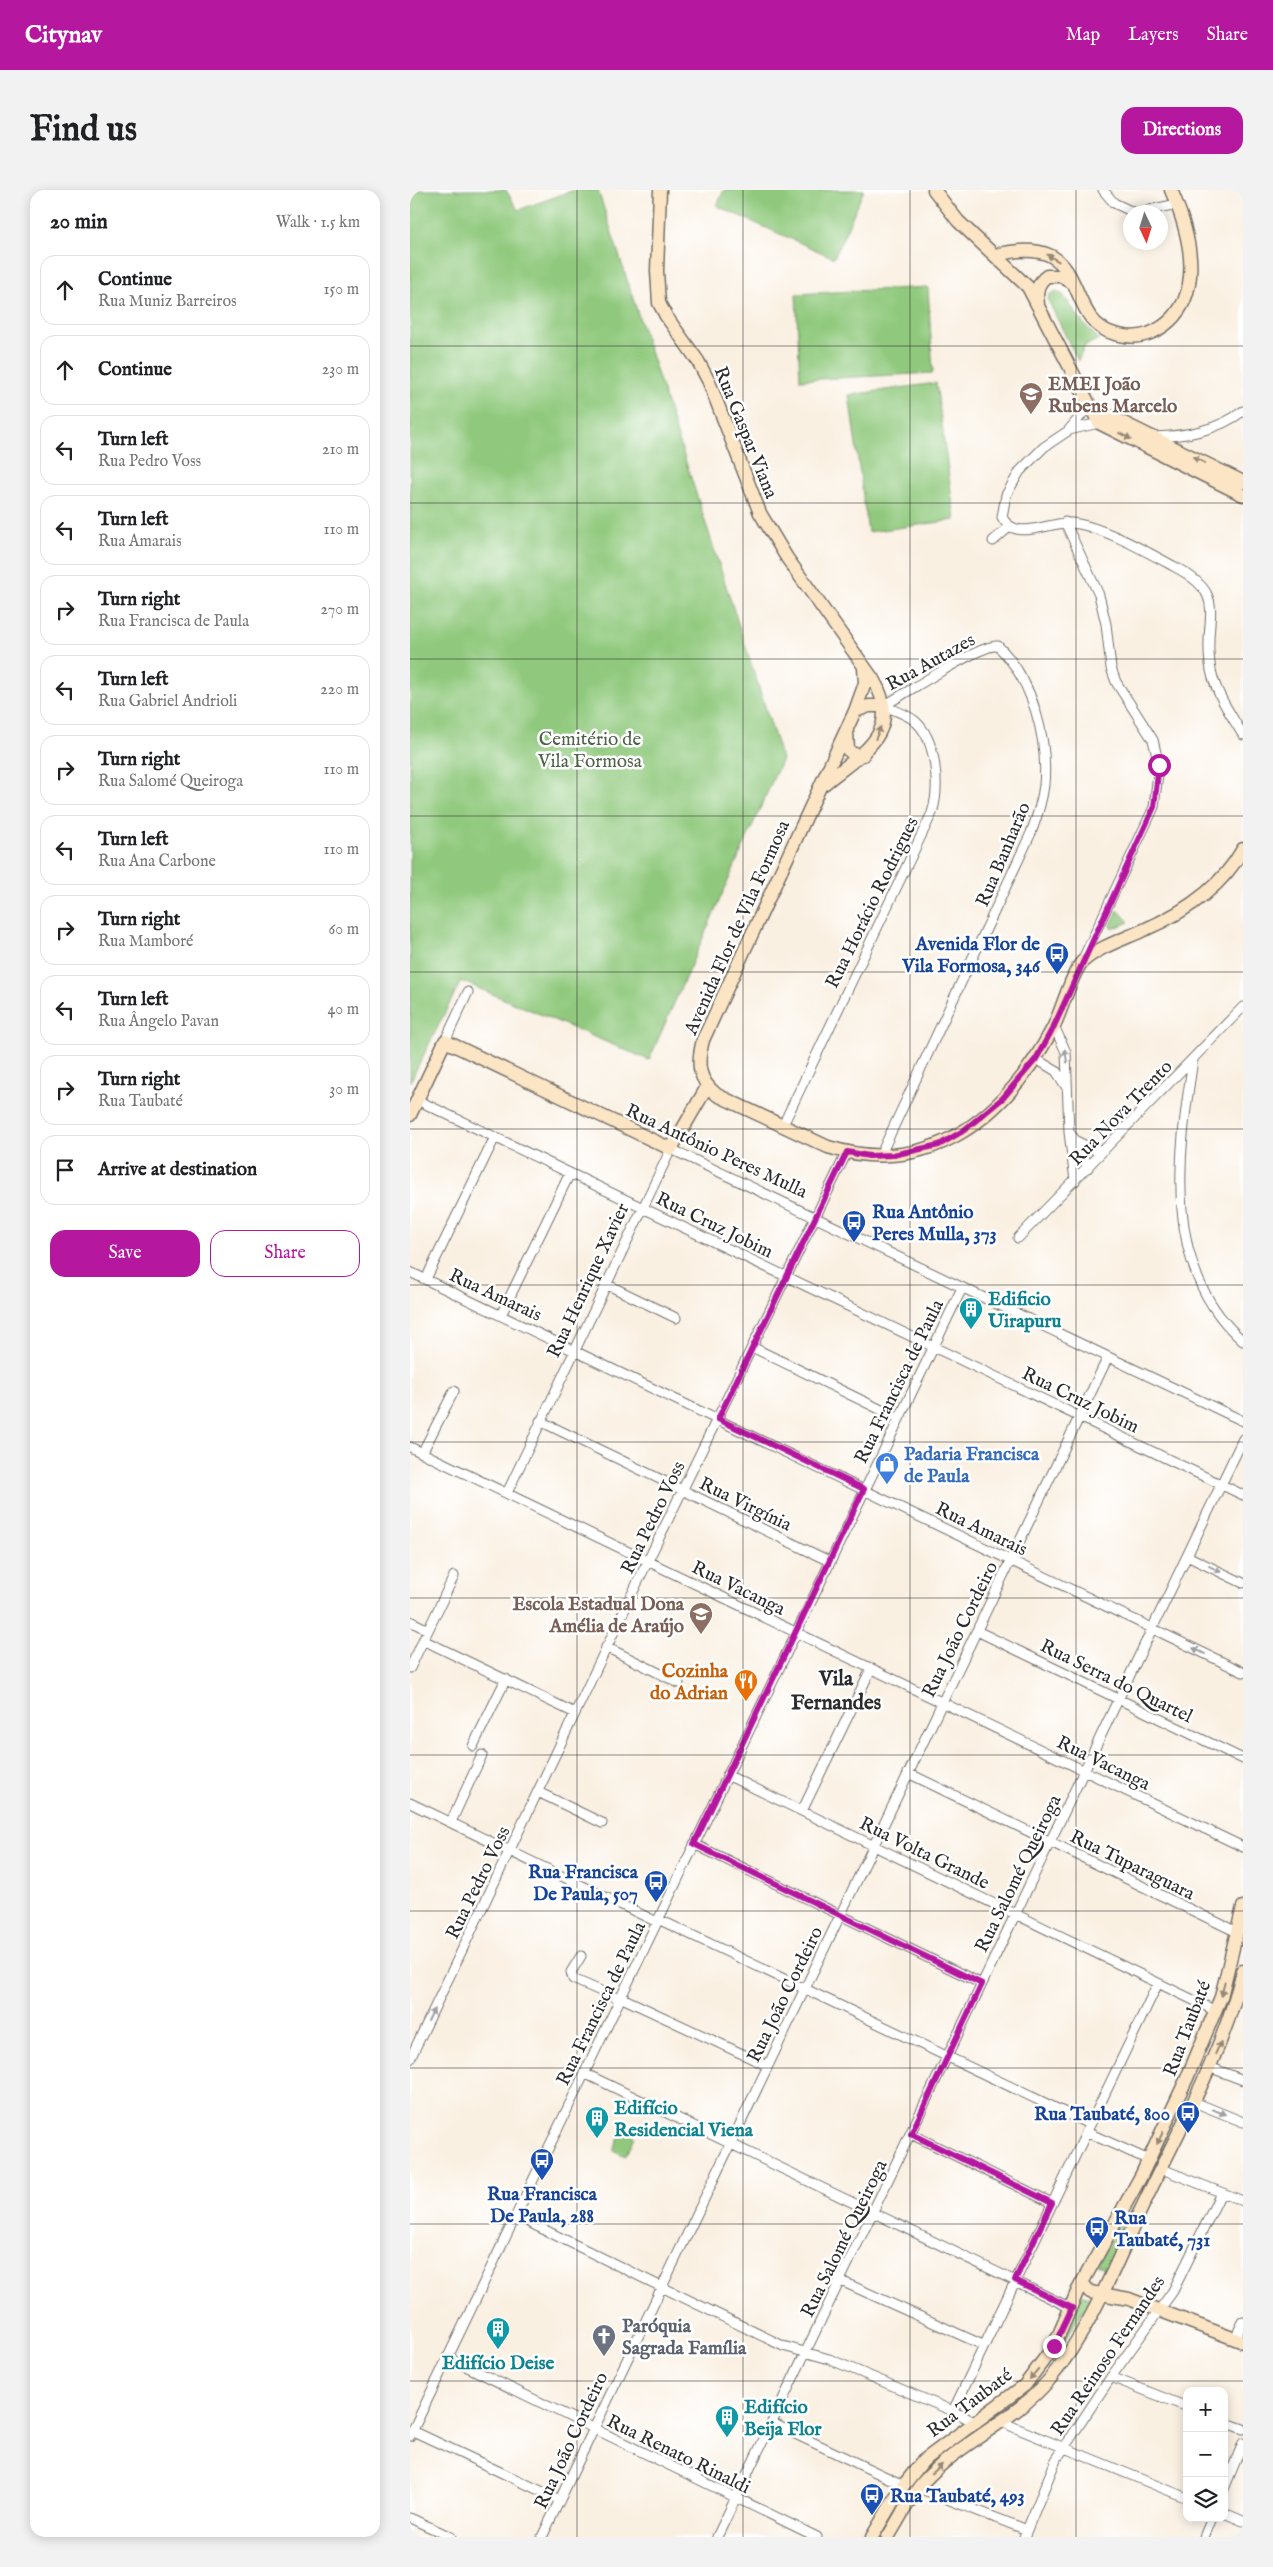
<!DOCTYPE html>
<html lang="en">
<head>
<meta charset="utf-8">
<style>
	:root { --surface:#fff; --page:#f2f2f2; --text:#202124; --muted:#757577; --line:#e0e0e0; --accent:#b5179e }
	body { margin:0; font-family:"IM FELL English",serif; background:var(--page); color:var(--text) }
	.controls { position:absolute; right:15px; bottom:15px; display:grid; overflow:hidden; border-radius:10px; box-shadow:0 2px 12px #0003 }
	.controls button { width:45px; height:45px; display:grid; place-items:center; padding:0; border:0; border-bottom:1px solid var(--line); background:var(--surface); color:var(--text); font:25px sans-serif }
	.compass { position:absolute; left:713px; top:15px; width:45px; height:45px; border-radius:50%; background:var(--surface); box-shadow:0 2px 12px #0003; rotate:176deg }
	.stop { position:absolute; width:15px; height:15px; margin:-11px; border:4px solid #b5179e; border-radius:50%; background:#fff }
	.stop.end { background:#b5179e; border-color:#fff; box-shadow:0 1px 5px #0008 }
	.list { margin:0; padding:0; list-style:none }
	h2 { display:flex; justify-content:space-between; align-items:center; height:65px; margin:0; padding:0 20px; font-size:21px }
	h2 small { font-size:16px; font-weight:400; color:var(--muted) }
	.list li { display:grid; grid-template-columns:32px 1fr auto; gap:15px; align-items:center; box-sizing:border-box; height:70px; margin:0 10px 10px; padding:0 10px; border:1px solid var(--line); border-radius:15px }
	.list b { display:block; font-size:19px; white-space:nowrap }
	.list p { margin:0; font-size:16px; white-space:nowrap; color:var(--muted) }
	.list em { font-size:16px; font-style:normal; color:var(--muted) }
	.actions { display:flex; gap:10px; padding:15px 20px }
	.actions a { flex:1; padding:11px 0; border:1px solid var(--accent); border-radius:15px; text-align:center; font-size:18px; color:var(--accent) }
	.actions .main { background:var(--accent); color:#fff }
	.icon { flex:none; width:28px; height:28px; fill:none; stroke:currentColor; stroke-width:2; stroke-linecap:round; stroke-linejoin:round }
	.map { position:relative; flex:none; width:833px; height:2347px; overflow:hidden; border-radius:15px }
	header { display:flex; align-items:center; gap:30px; box-sizing:border-box; height:70px; padding:0 25px; background:var(--accent); color:#fff }
	header strong { font-size:24px }
	nav { display:flex; gap:28px; margin-inline-start:auto; font-size:18px }
	.intro { display:flex; align-items:center; justify-content:space-between; box-sizing:border-box; height:120px; padding:0 30px }
	h1 { margin:0; font-size:35px }
	.button { padding:12px 22px; border-radius:15px; background:var(--accent); color:#fff; font-size:18px; font-weight:700 }
	main { display:flex; gap:30px; padding:0 30px }
	aside { flex:1; background:var(--surface); border-radius:15px; box-shadow:0 2px 12px #0003 }
	.map>svg:first-child { display:block }
	.green { fill:#90c97d; stroke:#5e7a54 }
	.lines { fill:none; stroke-linecap:round; stroke-linejoin:round }
	.street-casing { stroke:#73706b; stroke-width:11 }
	.secondary-casing { stroke:#73706b; stroke-width:15 }
	.street { stroke:#fff; stroke-width:9 }
	.secondary { stroke:#fce5c4; stroke-width:12 }
	.oneway { fill:#948878 }
	.oneway2 { fill:#a0a0a0 }
	.route { stroke:#b5179e; stroke-width:6 }
	.grid { fill:none; stroke:#2b2b2b; stroke-width:1; stroke-opacity:0.55 }
	.labels { text-anchor:middle; stroke-width:5; stroke-linejoin:round; paint-order:stroke }
	.education-label { font-size:19px; font-weight:bold; fill:#785e54; stroke:#fff; text-anchor:start }
	.street-label { font-size:19px; fill:#2b2b2b; stroke:#fff }
	.park-label { font-size:19px; fill:#4e6248; stroke:#fff }
	.transit-label { font-size:19px; font-weight:bold; fill:#164399; stroke:#fff; text-anchor:end }
	.culture-label { font-size:19px; font-weight:bold; fill:#0d838f; stroke:#fff; text-anchor:start }
	.shop-label { font-size:19px; font-weight:bold; fill:#366cbe; stroke:#fff; text-anchor:start }
	.food-label { font-size:19px; font-weight:bold; fill:#c56008; stroke:#fff; text-anchor:end }
	.worship-label { font-size:19px; font-weight:bold; fill:#5b616d; stroke:#fff; text-anchor:start }
	.quarter-label { font-size:21px; font-weight:bold; fill:#2b2b2b; stroke:#fff }
</style>
</head>
<body>
<header>
<strong>Citynav</strong>
<nav><a>Map</a><a>Layers</a><a>Share</a></nav>
</header>
<div class="intro"><h1>Find us</h1><a class="button">Directions</a></div>
<main>
<aside>
<h2>20 min<small>Walk · 1.5 km</small></h2>
<ul class="list">
<li><svg class="icon" aria-label="ahead" viewBox="0 0 24 24"><path d="M12 20V5M6 11l6-6 6 6"/></svg><div><b>Continue</b><p>Rua Muniz Barreiros</p></div><em>150 m</em></li>
<li><svg class="icon" aria-label="ahead" viewBox="0 0 24 24"><path d="M12 20V5M6 11l6-6 6 6"/></svg><div><b>Continue</b></div><em>230 m</em></li>
<li><svg class="icon" aria-label="left" viewBox="0 0 24 24"><path d="M17 20v-9H6M10 6l-5 5 5 5"/></svg><div><b>Turn left</b><p>Rua Pedro Voss</p></div><em>210 m</em></li>
<li><svg class="icon" aria-label="left" viewBox="0 0 24 24"><path d="M17 20v-9H6M10 6l-5 5 5 5"/></svg><div><b>Turn left</b><p>Rua Amarais</p></div><em>110 m</em></li>
<li><svg class="icon" aria-label="right" viewBox="0 0 24 24"><path d="M7 20v-9h11M14 6l5 5-5 5"/></svg><div><b>Turn right</b><p>Rua Francisca de Paula</p></div><em>270 m</em></li>
<li><svg class="icon" aria-label="left" viewBox="0 0 24 24"><path d="M17 20v-9H6M10 6l-5 5 5 5"/></svg><div><b>Turn left</b><p>Rua Gabriel Andrioli</p></div><em>220 m</em></li>
<li><svg class="icon" aria-label="right" viewBox="0 0 24 24"><path d="M7 20v-9h11M14 6l5 5-5 5"/></svg><div><b>Turn right</b><p>Rua Salomé Queiroga</p></div><em>110 m</em></li>
<li><svg class="icon" aria-label="left" viewBox="0 0 24 24"><path d="M17 20v-9H6M10 6l-5 5 5 5"/></svg><div><b>Turn left</b><p>Rua Ana Carbone</p></div><em>110 m</em></li>
<li><svg class="icon" aria-label="right" viewBox="0 0 24 24"><path d="M7 20v-9h11M14 6l5 5-5 5"/></svg><div><b>Turn right</b><p>Rua Mamboré</p></div><em>60 m</em></li>
<li><svg class="icon" aria-label="left" viewBox="0 0 24 24"><path d="M17 20v-9H6M10 6l-5 5 5 5"/></svg><div><b>Turn left</b><p>Rua Ângelo Pavan</p></div><em>40 m</em></li>
<li><svg class="icon" aria-label="right" viewBox="0 0 24 24"><path d="M7 20v-9h11M14 6l5 5-5 5"/></svg><div><b>Turn right</b><p>Rua Taubaté</p></div><em>30 m</em></li>
<li><svg class="icon" aria-label="arrive" viewBox="0 0 24 24"><path d="M6 21V4h12l-3 4 3 4H6"/></svg><div><b>Arrive at destination</b></div></li>
</ul>
<div class="actions"><a class="main">Save</a><a>Share</a></div>
</aside>
<div class="map">
<svg width="833" height="2347" viewBox="0 0 833 2347">
	<rect width="100%" height="100%" fill="#fff"/>
	<filter id="ink" filterUnits="userSpaceOnUse"><feTurbulence type="fractalNoise" baseFrequency=".02" numOctaves="2"/><feDisplacementMap in="SourceGraphic" scale="10" xChannelSelector="R" yChannelSelector="G"/><feConvolveMatrix kernelMatrix="1 2 1 2 8 2 1 2 1" color-interpolation-filters="sRGB"/></filter>
	<filter id="wash" filterUnits="userSpaceOnUse"><feTurbulence type="fractalNoise" baseFrequency=".0096" numOctaves="4" result="noise"/><feDisplacementMap in="SourceGraphic" scale="20" xChannelSelector="R" yChannelSelector="G"/><feGaussianBlur stdDeviation="1.12" result="paint"/><feColorMatrix in="noise" values="0 0 0 0 0 0 0 0 0 0 0 0 0 0 0 0 0 1.4 0 .05"/><feComposite in="paint" operator="in"/></filter>
	<g filter="url(#wash)">
		<rect width="100%" height="100%" fill="#faf0e2"/>
		<path class="green" d="M0 0H96L108 20 164 0H188L372 569 239 870 51 791 0 892Z
			M314 0H454L424 68 307 16Z
			M518 97 523 183 390 190 386 104Z
			M646 101 653 105 673 133 689 149 675 156 668 171 638 110 639 105Z
			M526 193 545 330 458 342 439 205Z
			M708 720 719 732 702 739 701 735Z
			M212 1941 225 1947 215 1966 203 1960Z
			M724 2016 696 2079 687 2074 714 2027Z
			M672 2105 681 2109 653 2153Z"/>
	</g>
	<g filter="url(#ink)">
		<g class="lines">
			<g class="street-casing">
				<path id="street" d="M693 0 704 13 723 22
					M730 22 767 14
					M679 216 658 241 634 257 610 281 596 305 592 327C605 353 639 331 661 333 690 335 739 363 765 377 820 406 793 426 800 474 803 500 820 523 833 545
					M659 240 689 233
					M744 247C775 246 807 241 833 221
					M655 332 689 405 696 434 701 478 706 492 743 550 749 575 744 617 672 771
					M583 351 599 337
					M644 836 656 862 659 942 665 991
					M35 851 58 802
					M626 869 646 881 657 898
					M783 870C768 966 752 1080 833 1151
					M7 910 833 1305
					M373 935 522 623C530 598 527 550 505 531 495 523 484 520 473 516
					M659 942 666 951 678 978
					M666 951 685 960 695 959
					M470 966 621 643C627 627 632 612 634 595 638 549 623 490 588 456 571 453 494 505 473 516
					M608 1048 833 817
					M0 1082 833 1482
					M16 1089 85 947
					M196 1094 266 1128
					M91 1125 160 983
					M342 1157 488 1228
					M130 1231 419 1371
					M0 1257 833 1657
					M12 1263 44 1201
					M97 1303 261 959 833 1231
					M777 1366 833 1393
					M0 1431 18 1440
					M567 1441 833 1569
					M13 1450 165 1523
					M196 1457 269 1493
					M0 1478 44 1386
					M63 1556 96 1489
					M498 1583 827 1742
					M317 1585 806 1821
					M128 1602 192 1633
					M0 1613 247 1732
					M392 1621 461 1479
					M41 1632 72 1565
					M284 1654 572 1794
					M248 1729 679 1934
					M171 1766 161 1782 163 1789 209 1809
					M210 1807 358 1876
					M0 1869 233 1381 437 962
					M799 1877 833 1890
					M174 1883 661 2118
					M784 1912 833 1932
					M676 1942 739 1970
					M501 1944 642 2013
					M752 1979 833 2011
					M106 2026 373 2156 419 2169 543 2221 566 2233
					M431 2091 573 2155
					M825 2148 833 2132
					M37 2167 407 2347
					M701 2187 777 2217
					M543 2221 748 1793
					M593 2231 601 2236 777 2308
					M814 2232 833 2239
					M362 2233 493 2295
					M3 2241 150 2310
					M0 2246 552 1098
					M509 2298 617 2340
					M814 2299 833 2253
					M814 2323 833 2331
					M0 2328 41 2347
					M132 2347 698 1167
					M307 2347 833 1249
					M614 2347 646 2270 701 2187 763 2101 811 2003
					M794 2347 802 2328"/>
			</g>
			<g class="secondary-casing">
				<path id="secondary" d="M250 0 247 81 249 113 256 126 288 171 299 192 350 323 377 368 463 489C496 544 448 565 414 594
					M524 0 548 31 618 97 689 233 833 305
					M586 65C602 61 623 58 639 65 673 81 664 133 705 144 717 147 726 148 738 144 754 138 767 126 774 111 789 76 775 32 761 0
					M628 114C626 102 627 93 637 86H651L663 93
					M679 216 833 292
					M454 478 455 493 445 521 293 850C287 873 287 889 307 905L418 957C521 989 597 925 643 838 651 822 662 783 672 772 690 756 715 749 736 739 775 722 812 697 833 659
					M445 521 459 516H473
					M437 542 438 560 443 564 453 565
					M0 925 35 851 261 959 297 897
					M672 2093 680 2102 719 2109 833 2152
					M462 2347 489 2301 513 2271 615 2195 644 2156 668 2100 731 1986 777 1888 811 1807 833 1717
					M478 2347C490 2328 500 2306 515 2290 552 2251 604 2231 639 2190 678 2143 702 2083 727 2028 765 1946 811 1869 833 1781"/>
			</g>
			<use href="#street" class="street"/>
			<use href="#secondary" class="secondary"/>
		</g>
		<defs><path id="oneway-solid" d="M-6-.8H1V-3.2L6.5 0L1 3.2V.8H-6Z" transform="scale(1.25)"/></defs>
		<g class="oneway">
			<use href="#oneway-solid" transform="translate(643 68) rotate(-149)"/>
			<use href="#oneway-solid" transform="translate(715 246) rotate(27)"/>
			<use href="#oneway-solid" transform="translate(789 270) rotate(-153)"/>
			<use href="#oneway-solid" transform="translate(468 543) rotate(-67)"/>
			<use href="#oneway-solid" transform="translate(813 1799) rotate(104)"/>
			<use href="#oneway-solid" transform="translate(808 1858) rotate(-66)"/>
			<use href="#oneway-solid" transform="translate(750 1948) rotate(116)"/>
			<use href="#oneway-solid" transform="translate(624 2184) rotate(130)"/>
			<use href="#oneway-solid" transform="translate(527 2279) rotate(-41)"/>
		</g>
		<g class="oneway2">
			<use href="#oneway-solid" transform="translate(656 866) rotate(-100)"/>
			<use href="#oneway-solid" transform="translate(805 1379) rotate(27)"/>
			<use href="#oneway-solid" transform="translate(789 1461) rotate(-154)"/>
			<use href="#oneway-solid" transform="translate(21 1825) rotate(-64)"/>
			<use href="#oneway-solid" transform="translate(809 1922) rotate(22)"/>
		</g>
	</g>
	<g class="lines" filter="url(#ink)">
		<path class="route" d="M644 2156 662 2118 605 2090 642 2013 501 1944 572 1794 284 1654 454 1299 308 1229 437 962 459 966 483 965 529 955 553 941 593 908 626 869 644 836 744 617 749 575"/>
	</g>
	<path class="grid" d="M167 0V2347M333 0V2347M500 0V2347M666 0V2347M0 156H833M0 313H833M0 469H833M0 626H833M0 782H833M0 939H833M0 1095H833M0 1252H833M0 1408H833M0 1565H833M0 1721H833M0 1878H833M0 2034H833M0 2191H833"/>
	<defs>
		<g id="school-pin" transform="scale(1.25)"><path d="M0 17L-7.5 6A9.5 9.5 0 1 1 7.5 6Z" fill="#8d6e63" stroke="#fff"/><path d="M0-5L7-2L0 1L-7-2ZM-4 1L0 2.5L4 1V4Q0 6-4 4Z" fill="#fff"/></g>
		<g id="bus-pin" transform="scale(1.25)"><path d="M0 17L-7.5 6A9.5 9.5 0 1 1 7.5 6Z" fill="#1a4fb4" stroke="#fff"/><path d="M-5-6H5V4H4V6H2V4H-2V6H-4V4H-5ZM-3.5-4V0h7V-4ZM-3.5 1.2v1.5H-2V1.2ZM2 1.2v1.5H3.5V1.2Z" fill="#fff"/></g>
		<g id="building-pin" transform="scale(1.25)"><path d="M0 17L-7.5 6A9.5 9.5 0 1 1 7.5 6Z" fill="#0f9aa8" stroke="#fff"/><path d="M-4-6H4V6H1V3H-1V6H-4ZM-2.5-4.3h1.7v1.8h-1.7ZM.8-4.3h1.7v1.8H.8ZM-2.5-1h1.7V.8h-1.7ZM.8-1h1.7V.8H.8Z" fill="#fff"/></g>
		<g id="shop-pin" transform="scale(1.25)"><path d="M0 17L-7.5 6A9.5 9.5 0 1 1 7.5 6Z" fill="#3f7fe0" stroke="#fff"/><path d="M-5-2.5h2.3a2.7 3.5 0 0 1 5.4 0H5L5.5 6h-11ZM-1.5-2.5h3a1.5 2.3 0 0 0-3 0Z" fill="#fff"/></g>
		<g id="restaurant-pin" transform="scale(1.25)"><path d="M0 17L-7.5 6A9.5 9.5 0 1 1 7.5 6Z" fill="#e8710a" stroke="#fff"/><path d="M-5-6h1v4h1v-4h1v4h1v-4h1v5L-1.5 .5V6h-2V.5L-5-1ZM5-6V6H3V1.5H1.5Q1.5-4 5-6Z" fill="#fff"/></g>
		<g id="church-pin" transform="scale(1.25)"><path d="M0 17L-7.5 6A9.5 9.5 0 1 1 7.5 6Z" fill="#6b7280" stroke="#fff"/><path d="M-1.2-6h2.4v3.5h3.3v2.4h-3.3V6h-2.4V-.1h-3.3v-2.4h3.3Z" fill="#fff"/></g>
	</defs>
	<g fill-rule="evenodd">
		<use href="#school-pin" x="621" y="204"/>
		<use href="#bus-pin" x="647" y="764"/>
		<use href="#bus-pin" x="444" y="1032"/>
		<use href="#building-pin" x="561" y="1119"/>
		<use href="#shop-pin" x="477" y="1274"/>
		<use href="#school-pin" x="291" y="1424"/>
		<use href="#restaurant-pin" x="336" y="1491"/>
		<use href="#bus-pin" x="246" y="1692"/>
		<use href="#bus-pin" x="778" y="1923"/>
		<use href="#building-pin" x="187" y="1928"/>
		<use href="#bus-pin" x="132" y="1970"/>
		<use href="#bus-pin" x="687" y="2038"/>
		<use href="#building-pin" x="88" y="2139"/>
		<use href="#church-pin" x="194" y="2146"/>
		<use href="#building-pin" x="317" y="2227"/>
		<use href="#bus-pin" x="462" y="2305"/>
	</g>
	<g class="labels">
		<g class="education-label">
			<text x="638" y="200">EMEI João<tspan x="638" dy="22">Rubens Marcelo</tspan></text>
			<text x="274" y="1420" text-anchor="end">Escola Estadual Dona<tspan x="274" dy="22">Amélia de Araújo</tspan></text>
		</g>
		<g class="street-label">
			<text transform="translate(337 242) rotate(68)" y="7">Rua Gaspar Viana</text>
			<text transform="translate(520 471) rotate(-29)" y="7">Rua Autazes</text>
			<text transform="translate(592 664) rotate(-67)" y="7">Rua Banharão</text>
			<text transform="translate(461 712) rotate(-64)" y="7">Rua Horácio Rodrigues</text>
			<text transform="translate(326 737) rotate(-66)" y="7">Avenida Flor de Vila Formosa</text>
			<text transform="translate(710 922) rotate(-46)" y="7">Rua Nova Trento</text>
			<text transform="translate(307 960) rotate(25)" y="7">Rua Antônio Peres Mulla</text>
			<text transform="translate(305 1034) rotate(26)" y="7">Rua Cruz Jobim</text>
			<text transform="translate(177 1090) rotate(-65)" y="7">Rua Henrique Xavier</text>
			<text transform="translate(86 1104) rotate(25)" y="7">Rua Amarais</text>
			<text transform="translate(488 1191) rotate(-64)" y="7">Rua Francisca de Paula</text>
			<text transform="translate(671 1209) rotate(26)" y="7">Rua Cruz Jobim</text>
			<text transform="translate(336 1313) rotate(26)" y="7">Rua Virgínia</text>
			<text transform="translate(242 1327) rotate(-64)" y="7">Rua Pedro Voss</text>
			<text transform="translate(572 1338) rotate(26)" y="7">Rua Amarais</text>
			<text transform="translate(329 1397) rotate(26)" y="7">Rua Vacanga</text>
			<text transform="translate(549 1439) rotate(-64)" y="7">Rua João Cordeiro</text>
			<text transform="translate(707 1490) rotate(26)" y="7">Rua Serra do Quartel</text>
			<text transform="translate(694 1572) rotate(26)" y="7">Rua Vacanga</text>
			<text transform="translate(515 1662) rotate(26)" y="7">Rua Volta Grande</text>
			<text transform="translate(723 1674) rotate(26)" y="7">Rua Tuparaguara</text>
			<text transform="translate(607 1683) rotate(-64)" y="7">Rua Salomé Queiroga</text>
			<text transform="translate(67 1692) rotate(-64)" y="7">Rua Pedro Voss</text>
			<text transform="translate(374 1804) rotate(-64)" y="7">Rua João Cordeiro</text>
			<text transform="translate(190 1813) rotate(-64)" y="7">Rua Francisca de Paula</text>
			<text transform="translate(776 1838) rotate(-69)" y="7">Rua Taubaté</text>
			<text transform="translate(433 2048) rotate(-64)" y="7">Rua Salomé Queiroga</text>
			<text transform="translate(697 2165) rotate(-56)" y="7">Rua Reinoso Fernandes</text>
			<text transform="translate(559 2212) rotate(-37)" y="7">Rua Taubaté</text>
			<text transform="translate(160 2250) rotate(-65)" y="7">Rua João Cordeiro</text>
			<text transform="translate(269 2263) rotate(26)" y="7">Rua Renato Rinaldi</text>
		</g>
		<g class="park-label">
			<text x="180" y="555">Cemitério de<tspan x="180" dy="22">Vila Formosa</tspan></text>
		</g>
		<g class="transit-label">
			<text x="630" y="760">Avenida Flor de<tspan x="630" dy="22">Vila Formosa, 346</tspan></text>
			<text x="462" y="1028" text-anchor="start">Rua Antônio<tspan x="462" dy="22">Peres Mulla, 373</tspan></text>
			<text x="228" y="1688">Rua Francisca<tspan x="228" dy="22">De Paula, 507</tspan></text>
			<text x="760" y="1930">Rua Taubaté, 800</text>
			<text x="132" y="2010" text-anchor="middle">Rua Francisca<tspan x="132" dy="22">De Paula, 288</tspan></text>
			<text x="704" y="2034" text-anchor="start">Rua<tspan x="704" dy="22">Taubaté, 731</tspan></text>
			<text x="480" y="2312" text-anchor="start">Rua Taubaté, 493</text>
		</g>
		<g class="culture-label">
			<text x="578" y="1115">Edificio<tspan x="578" dy="22">Uirapuru</tspan></text>
			<text x="204" y="1924">Edifício<tspan x="204" dy="22">Residencial Viena</tspan></text>
			<text x="88" y="2179" text-anchor="middle">Edifício Deise</text>
			<text x="334" y="2223">Edifício<tspan x="334" dy="22">Beija Flor</tspan></text>
		</g>
		<g class="shop-label">
			<text x="494" y="1270">Padaria Francisca<tspan x="494" dy="22">de Paula</tspan></text>
		</g>
		<g class="food-label">
			<text x="318" y="1487">Cozinha<tspan x="318" dy="22">do Adrian</tspan></text>
		</g>
		<g class="worship-label">
			<text x="212" y="2142">Paróquia<tspan x="212" dy="22">Sagrada Família</tspan></text>
		</g>
		<g class="quarter-label">
			<text x="426" y="1495">Vila<tspan x="426" dy="24">Fernandes</tspan></text>
		</g>
	</g>
</svg>
<div class="controls">
<button>+</button>
<button>−</button>
<button><svg class="icon" aria-label="layers" viewBox="0 0 24 24"><path d="M12 4l9 5-9 5-9-5zM3 14l9 5 9-5"/></svg></button>
</div>
<svg class="compass" viewBox="-18 -18 36 36"><path d="M0-13l5 13h-10z" fill="#e53935"/><path d="M0 13l5-13h-10z" fill="#757577"/></svg>
<div class="stop" style="left:749px;top:575px"></div>
<div class="stop end" style="left:644px;top:2156px"></div>
</div>
</main>
</body>
</html>
